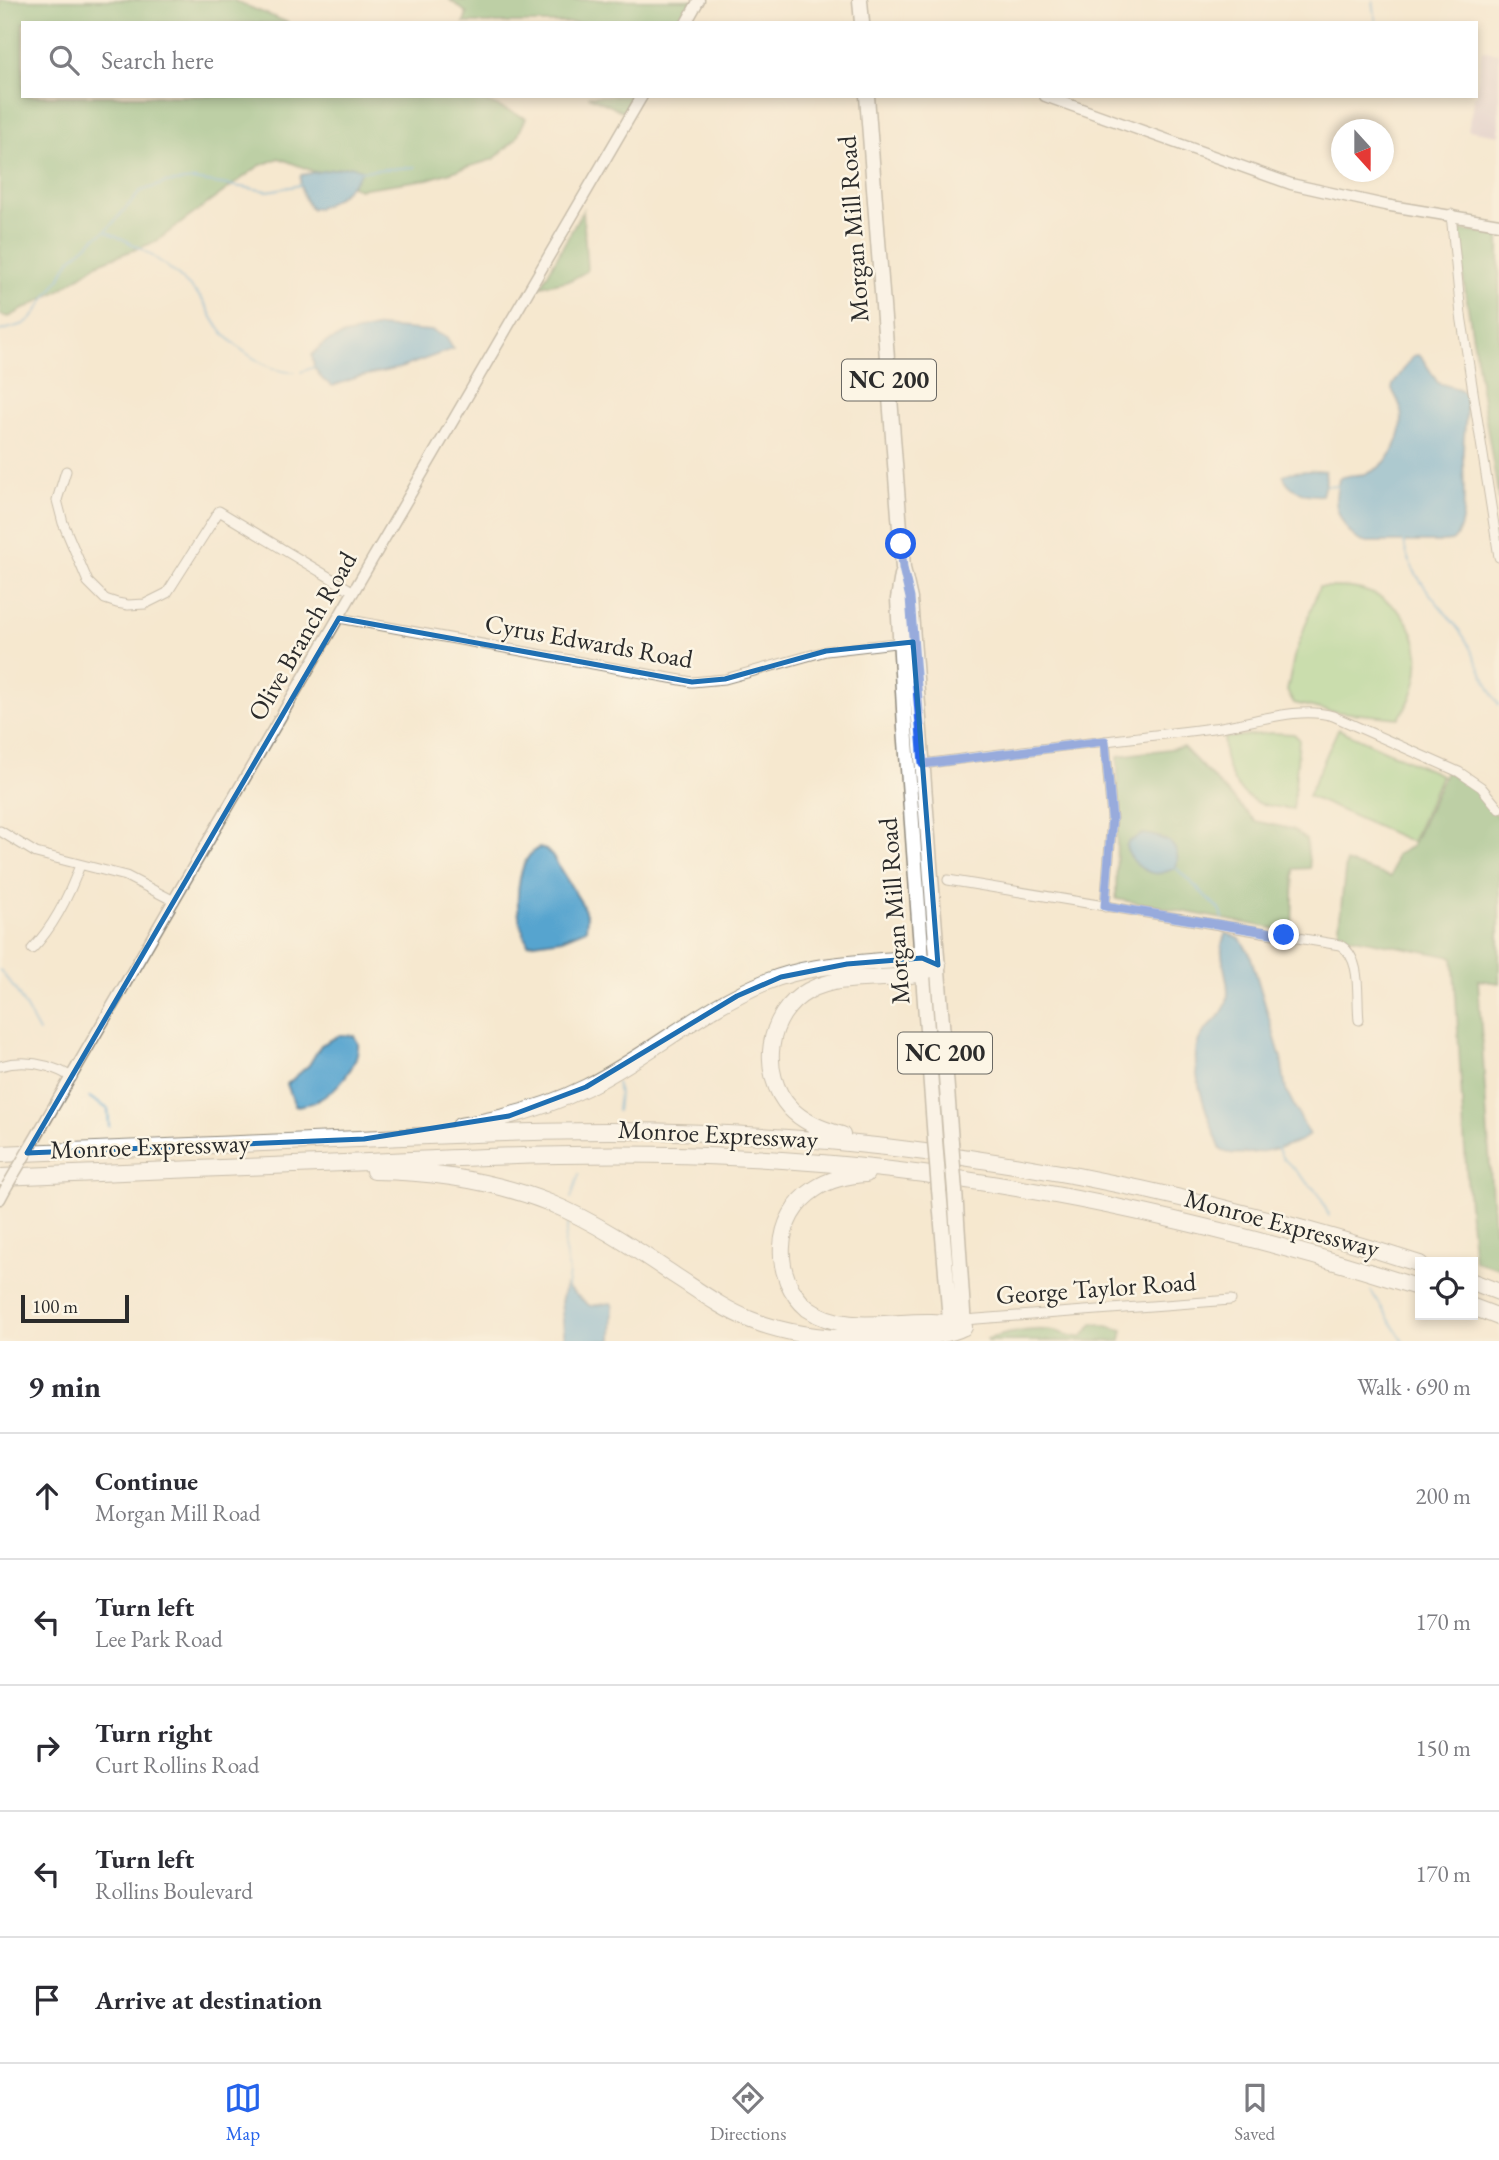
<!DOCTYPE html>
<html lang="en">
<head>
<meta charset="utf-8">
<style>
	:root { --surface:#fff; --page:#f2f2f3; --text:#2b2b33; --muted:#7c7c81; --line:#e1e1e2; --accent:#2563eb }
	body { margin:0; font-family:"EB Garamond",serif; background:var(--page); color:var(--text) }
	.controls { position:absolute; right:21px; bottom:21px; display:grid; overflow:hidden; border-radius:0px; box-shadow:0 4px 10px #0003 }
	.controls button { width:63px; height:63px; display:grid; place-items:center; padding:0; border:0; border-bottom:2px solid var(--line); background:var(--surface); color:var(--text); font:35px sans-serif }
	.compass { position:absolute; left:1331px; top:119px; width:63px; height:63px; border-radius:50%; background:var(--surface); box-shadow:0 4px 10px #0003; rotate:159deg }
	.scale { position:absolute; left:21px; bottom:18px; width:108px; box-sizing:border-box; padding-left:7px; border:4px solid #2b2b2b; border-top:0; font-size:19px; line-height:24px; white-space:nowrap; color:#2b2b2b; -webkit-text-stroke:5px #fcf5e5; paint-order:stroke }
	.stop { position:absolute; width:21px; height:21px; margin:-16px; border:5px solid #2563eb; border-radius:50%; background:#fff }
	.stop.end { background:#2563eb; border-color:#fff; box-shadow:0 2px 7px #0008 }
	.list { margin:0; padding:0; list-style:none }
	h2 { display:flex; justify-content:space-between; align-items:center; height:91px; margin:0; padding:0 28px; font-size:30px }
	h2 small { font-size:23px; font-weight:400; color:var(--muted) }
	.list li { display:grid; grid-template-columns:46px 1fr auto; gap:21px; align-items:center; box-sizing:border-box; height:126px; padding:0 28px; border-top:2px solid var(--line) }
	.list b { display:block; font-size:26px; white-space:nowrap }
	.list p { margin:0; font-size:23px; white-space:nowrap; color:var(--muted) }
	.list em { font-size:23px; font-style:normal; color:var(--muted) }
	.icon { flex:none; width:38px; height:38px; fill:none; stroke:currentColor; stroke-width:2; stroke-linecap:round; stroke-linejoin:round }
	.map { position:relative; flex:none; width:1499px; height:1341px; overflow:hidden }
	.search { position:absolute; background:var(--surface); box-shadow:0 4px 10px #0003; left:21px; right:21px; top:21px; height:77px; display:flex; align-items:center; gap:18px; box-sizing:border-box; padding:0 24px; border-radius:0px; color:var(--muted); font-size:26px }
	.sheet { height:721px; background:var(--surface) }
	nav { display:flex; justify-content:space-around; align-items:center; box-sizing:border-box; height:98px; border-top:2px solid var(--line); background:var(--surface); font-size:19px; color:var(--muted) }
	nav a { display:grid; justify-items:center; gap:4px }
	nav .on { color:var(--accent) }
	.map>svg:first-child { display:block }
	.industrial { fill:#d1bdcb }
	.green { fill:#95d084; stroke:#607e58; stroke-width:2 }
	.forest { fill:#78b272; stroke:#526e4e; stroke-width:2 }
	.water { fill:#56a4cf; stroke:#40687d; stroke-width:2 }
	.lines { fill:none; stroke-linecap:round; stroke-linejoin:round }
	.stream { stroke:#56a4cf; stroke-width:2 }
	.minor-casing { stroke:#908a7d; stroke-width:11 }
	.tertiary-casing { stroke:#908a7d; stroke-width:13 }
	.primary-casing { stroke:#908a7d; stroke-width:17 }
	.motorway-casing { stroke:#908a7d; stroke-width:18 }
	.minor { stroke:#fff; stroke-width:9 }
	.tertiary { stroke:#fff; stroke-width:10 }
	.primary { stroke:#fff; stroke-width:14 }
	.motorway { stroke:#fff; stroke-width:16 }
	.tertiary-bridge-casing { stroke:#908a7d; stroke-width:13; stroke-linecap:butt }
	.primary-bridge-casing { stroke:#908a7d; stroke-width:17; stroke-linecap:butt }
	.tertiary-bridge { stroke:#fff; stroke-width:10 }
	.primary-bridge { stroke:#fff; stroke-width:14 }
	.route { stroke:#2563eb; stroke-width:9 }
	.marked { fill:none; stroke:#1f6fb2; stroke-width:5; stroke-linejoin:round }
	.labels { text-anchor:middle; stroke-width:5; stroke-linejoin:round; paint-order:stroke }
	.shield { fill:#fcf5e5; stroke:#6a6863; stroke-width:2 }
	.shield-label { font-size:24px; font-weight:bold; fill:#2b2b2b }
	.street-label { font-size:26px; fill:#2b2b2b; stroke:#fcf5e5 }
</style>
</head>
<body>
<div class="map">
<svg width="1499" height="1341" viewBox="0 0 1499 1341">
	<rect width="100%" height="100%" fill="#fcf5e5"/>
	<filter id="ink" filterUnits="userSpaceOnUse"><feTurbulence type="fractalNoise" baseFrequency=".0143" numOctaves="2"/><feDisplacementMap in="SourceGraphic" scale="14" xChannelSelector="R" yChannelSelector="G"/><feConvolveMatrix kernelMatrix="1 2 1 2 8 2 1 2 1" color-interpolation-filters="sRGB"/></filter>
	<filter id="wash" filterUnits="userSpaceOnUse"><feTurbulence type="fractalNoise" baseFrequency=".00686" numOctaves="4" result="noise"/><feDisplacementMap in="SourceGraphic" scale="28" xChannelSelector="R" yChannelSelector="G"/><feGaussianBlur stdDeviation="1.57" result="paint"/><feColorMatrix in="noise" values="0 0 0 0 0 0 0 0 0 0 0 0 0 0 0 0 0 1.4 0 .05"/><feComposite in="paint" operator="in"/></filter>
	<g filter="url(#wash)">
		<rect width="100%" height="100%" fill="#f6e8cf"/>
		<path class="industrial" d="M1482 50 1499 53V135L1468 130 1474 96H1476Z"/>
		<path class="green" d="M1319 587C1334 587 1348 586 1362 590 1423 607 1433 672 1399 718L1329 711 1294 703 1287 691 1294 657Z
			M1338 729 1441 775 1412 842 1308 796Z
			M1271 733 1294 734 1299 739 1293 809C1280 807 1266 807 1254 801 1233 790 1222 761 1224 738Z"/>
		<path class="forest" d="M0 0H232L289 23H23V96H472L526 118 516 139 494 159 428 179 359 189 279 158 259 166 155 242 99 263 60 290 9 317 0 315Z
			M450 0H693L679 23H464L467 13Z
			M588 96H634L624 112Z
			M583 210 587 271 571 280 541 286Z
			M1460 230 1499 236V501L1458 245Z
			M1183 747 1255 821 1292 829 1306 839 1310 868 1294 869 1292 932 1116 899 1118 756Z
			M1446 771 1476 789 1499 819V983L1478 980 1494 1229 1499 1234V1268L1474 1261C1463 1160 1461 1058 1453 957L1338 935 1346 862 1391 877 1396 855 1412 846Z
			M1094 1323 1123 1330 1121 1341H987V1339C1009 1333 1031 1327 1054 1331 1064 1333 1071 1337 1082 1337Z"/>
		<path class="water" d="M351 166 362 170C353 186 331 207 312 209 304 202 298 183 301 175Z
			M380 327 432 331 446 337 453 349 400 368 358 377 333 386 323 380 314 367 312 355 324 343 344 335Z
			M1418 355 1422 358 1438 383 1459 389 1466 395C1467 414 1464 431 1463 450 1462 470 1470 528 1452 541L1444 542H1363C1350 538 1337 516 1336 502 1335 495 1338 486 1339 479 1349 473 1361 477 1371 472 1393 462 1405 432 1401 410 1400 402 1395 396 1392 389L1393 385 1413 356Z
			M1317 470 1325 471 1326 481 1322 495C1306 496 1289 491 1283 475 1292 470 1306 472 1317 470Z
			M1143 834C1164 837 1183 843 1176 868 1172 869 1169 871 1165 872 1148 878 1131 863 1126 847L1128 842Z
			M539 848 546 850 552 856 582 904 587 917 586 929 562 939 528 944C525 935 520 926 519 916 516 897 518 857 539 848Z
			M1226 933 1240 939 1250 954 1281 1058 1286 1090 1309 1135C1297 1147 1236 1160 1221 1150 1210 1123 1187 1067 1199 1040 1205 1025 1223 1019 1227 1001 1232 978 1214 954 1226 933Z
			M340 1035 354 1036 358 1043C360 1065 336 1091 317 1101 310 1105 302 1105 295 1106L287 1084 309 1065 321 1045Z
			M565 1286 590 1306 611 1303 613 1305 612 1341H565L561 1302Z"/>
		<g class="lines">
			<path class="stream" d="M1373 0 1376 23
				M360 171 415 167
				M107 232C142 246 175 270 200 297 208 306 210 316 217 325 231 345 269 374 295 372
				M0 331 24 324 32 318 60 278 70 260 97 236 106 231 141 191 165 183 194 180 268 191 301 185
				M301 372 314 367
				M1326 485 1338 486
				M1404 541C1407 576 1445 608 1464 637 1477 659 1485 683 1499 705
				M1176 868 1221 911 1223 919
				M0 970 17 992 39 1032
				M616 1083 619 1093 617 1111
				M89 1097 108 1109 109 1126
				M1276 1145 1282 1157 1319 1194 1329 1216
				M571 1198 579 1174
				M567 1288 569 1273 564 1246 568 1224
				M1371 1291 1403 1341"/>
		</g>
	</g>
	<g filter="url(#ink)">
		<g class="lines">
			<g class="minor-casing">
				<path id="minor" d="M1451 214 1461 315 1499 557
					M66 471 57 500 63 523 88 582 105 599 117 603 128 605 145 604 167 593 219 511 354 592
					M339 618 692 682 725 679 826 651 904 642
					M1105 741 1112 818 1105 907
					M923 764C1019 751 1116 740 1213 728 1250 724 1298 705 1333 716L1459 772 1481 787 1499 809
					M0 831 36 853 126 876 174 901
					M948 880 1340 945C1363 958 1356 997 1359 1020
					M32 949C55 925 69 896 80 865
					M0 1066C25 1059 49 1064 72 1077
					M964 1320 1231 1300"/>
			</g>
			<g class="tertiary-casing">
				<path id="tertiary" d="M686 23 699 0
					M1045 96 1291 184 1385 205 1499 224
					M33 1142 642 96
					M0 1199 7 1186"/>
			</g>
			<g class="primary-casing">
				<path id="primary" d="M860 0 862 23
					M867 96 903 568 910 599 951 1142
					M902 575 898 599 905 727 935 1140
					M939 1189 951 1332
					M955 1191 964 1327"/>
			</g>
			<g class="motorway-casing">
				<path id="motorway" d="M460 1126C504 1119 547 1107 587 1087 649 1056 702 1008 766 982 800 968 835 965 871 962 895 960 915 956 938 965
					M842 1135C823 1130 804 1123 790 1108 759 1074 766 1014 808 991 849 969 900 988 938 965
					M0 1154C127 1149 255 1143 382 1138 490 1133 598 1128 706 1133 950 1143 1188 1189 1420 1264
					M374 1171C434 1172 493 1180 550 1203 594 1221 634 1248 674 1275 699 1291 723 1309 751 1320 796 1338 844 1341 892 1338 916 1336 943 1338 964 1327
					M866 1174C848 1175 830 1179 815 1189 773 1216 771 1278 808 1309 853 1341 915 1311 964 1327
					M0 1177C123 1172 245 1167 368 1162 495 1156 622 1151 750 1158 979 1170 1202 1218 1420 1288
					M1473 1282 1499 1292
					M1473 1307 1499 1317"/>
			</g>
			<use href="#minor" class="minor"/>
			<use href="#tertiary" class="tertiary"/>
			<use href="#primary" class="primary"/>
			<use href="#motorway" class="motorway"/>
			<g class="tertiary-bridge-casing">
				<path id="tertiary-bridge" d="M7 1186 33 1142"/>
			</g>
			<g class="primary-bridge-casing">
				<path id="primary-bridge" d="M935 1140 939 1189
					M951 1142 955 1191"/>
			</g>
			<use href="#tertiary-bridge" class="tertiary-bridge"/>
			<use href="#primary-bridge" class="primary-bridge"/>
		</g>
	</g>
	<g class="lines" filter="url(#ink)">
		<path class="route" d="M901 544 903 568 910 598 923 764 1105 741 1112 818 1105 906 1284 935"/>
	</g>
	<path d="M0 0H1499V1341H0ZM339 618 692 682 725 679 826 651 913 642 938 965 922 958 847 964 781 977 737 996 586 1087 509 1116 364 1139 27 1153Z" fill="#f6e8cf" fill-opacity=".55" fill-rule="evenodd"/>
	<path class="marked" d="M339 618 692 682 725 679 826 651 913 642 938 965 922 958 847 964 781 977 737 996 586 1087 509 1116 364 1139 27 1153Z"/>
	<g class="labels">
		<g class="shield">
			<rect x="842" y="359.5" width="94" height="41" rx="5"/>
			<rect x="898" y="1032.5" width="94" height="41" rx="5"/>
		</g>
		<g class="shield-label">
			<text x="889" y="388">NC 200</text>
			<text x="945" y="1061">NC 200</text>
		</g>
		<g class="street-label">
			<text transform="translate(853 229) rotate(-94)" y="9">Morgan Mill Road</text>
			<text transform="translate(302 636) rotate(-60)" y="9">Olive Branch Road</text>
			<text transform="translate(589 641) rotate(10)" y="9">Cyrus Edwards Road</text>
			<text transform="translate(894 911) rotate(-94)" y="9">Morgan Mill Road</text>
			<text transform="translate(718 1134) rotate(3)" y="9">Monroe Expressway</text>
			<text transform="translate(150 1146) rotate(-2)" y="9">Monroe Expressway</text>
			<text transform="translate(1282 1223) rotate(15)" y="9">Monroe Expressway</text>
			<text transform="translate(1096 1288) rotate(-4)" y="9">George Taylor Road</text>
		</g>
	</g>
</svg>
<div class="controls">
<button><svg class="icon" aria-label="locate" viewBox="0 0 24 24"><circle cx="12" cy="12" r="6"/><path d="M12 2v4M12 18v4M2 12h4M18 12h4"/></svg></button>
</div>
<svg class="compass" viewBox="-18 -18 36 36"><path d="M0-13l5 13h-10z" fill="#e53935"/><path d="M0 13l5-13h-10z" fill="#7c7c81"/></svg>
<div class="scale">100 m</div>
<div class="stop" style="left:901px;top:544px"></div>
<div class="stop end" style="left:1284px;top:935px"></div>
<div class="search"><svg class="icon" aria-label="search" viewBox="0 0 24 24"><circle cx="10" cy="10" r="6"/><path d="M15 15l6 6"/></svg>Search here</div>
</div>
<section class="sheet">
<h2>9 min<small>Walk · 690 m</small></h2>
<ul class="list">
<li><svg class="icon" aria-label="ahead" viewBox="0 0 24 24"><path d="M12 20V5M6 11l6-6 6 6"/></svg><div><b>Continue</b><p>Morgan Mill Road</p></div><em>200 m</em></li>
<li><svg class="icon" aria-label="left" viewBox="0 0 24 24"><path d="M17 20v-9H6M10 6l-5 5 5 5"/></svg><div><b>Turn left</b><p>Lee Park Road</p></div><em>170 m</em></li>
<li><svg class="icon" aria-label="right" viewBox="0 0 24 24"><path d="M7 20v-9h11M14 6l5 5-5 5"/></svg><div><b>Turn right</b><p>Curt Rollins Road</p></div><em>150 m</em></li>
<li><svg class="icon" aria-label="left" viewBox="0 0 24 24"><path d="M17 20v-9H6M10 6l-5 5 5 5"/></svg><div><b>Turn left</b><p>Rollins Boulevard</p></div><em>170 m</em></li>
<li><svg class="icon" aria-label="arrive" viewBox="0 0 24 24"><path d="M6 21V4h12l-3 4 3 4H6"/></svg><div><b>Arrive at destination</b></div></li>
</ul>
</section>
<nav>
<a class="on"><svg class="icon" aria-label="map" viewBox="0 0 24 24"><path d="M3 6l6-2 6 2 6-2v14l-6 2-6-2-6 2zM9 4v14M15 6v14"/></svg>Map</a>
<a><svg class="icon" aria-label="directions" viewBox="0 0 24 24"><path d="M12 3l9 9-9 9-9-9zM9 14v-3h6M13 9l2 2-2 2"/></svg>Directions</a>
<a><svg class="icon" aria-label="saved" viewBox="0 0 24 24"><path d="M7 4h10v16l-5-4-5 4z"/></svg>Saved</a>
</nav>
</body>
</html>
